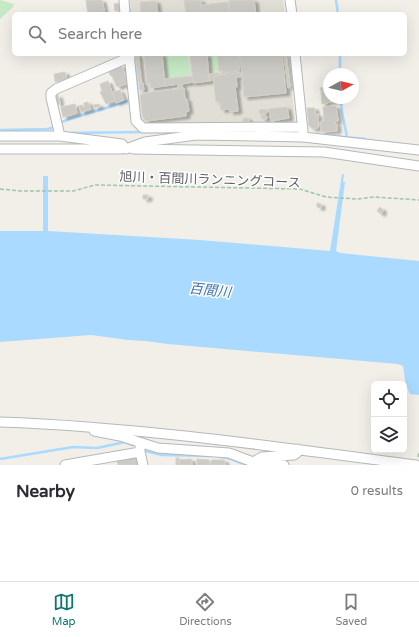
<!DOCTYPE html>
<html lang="en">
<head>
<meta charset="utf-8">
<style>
	:root { --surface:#fff; --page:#f7f7f7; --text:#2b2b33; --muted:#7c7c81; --line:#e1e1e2; --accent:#0f766e }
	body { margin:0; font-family:"Varela Round","Noto Sans JP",sans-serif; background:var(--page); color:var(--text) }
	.controls { position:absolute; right:12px; bottom:12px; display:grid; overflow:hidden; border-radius:6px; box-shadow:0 4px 16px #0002 }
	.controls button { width:36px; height:36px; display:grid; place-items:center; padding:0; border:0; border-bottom:1px solid var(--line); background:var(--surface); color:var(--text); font:20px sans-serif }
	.compass { position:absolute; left:323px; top:68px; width:36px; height:36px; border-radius:50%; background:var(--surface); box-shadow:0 4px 16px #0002; rotate:82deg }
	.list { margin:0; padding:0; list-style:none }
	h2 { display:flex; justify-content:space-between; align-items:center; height:52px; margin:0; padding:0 16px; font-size:17px }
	h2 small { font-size:13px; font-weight:400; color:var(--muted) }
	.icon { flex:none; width:22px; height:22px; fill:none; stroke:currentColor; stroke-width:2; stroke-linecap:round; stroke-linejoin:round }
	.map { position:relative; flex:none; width:419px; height:465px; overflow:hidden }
	.search { position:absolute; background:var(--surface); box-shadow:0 4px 16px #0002; left:12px; right:12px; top:12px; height:44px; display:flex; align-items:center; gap:10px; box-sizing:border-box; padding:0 14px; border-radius:6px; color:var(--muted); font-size:15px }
	.sheet { height:116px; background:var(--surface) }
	nav { display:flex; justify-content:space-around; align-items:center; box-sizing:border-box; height:56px; border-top:1px solid var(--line); background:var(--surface); font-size:11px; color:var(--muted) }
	nav a { display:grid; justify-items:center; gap:2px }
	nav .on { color:var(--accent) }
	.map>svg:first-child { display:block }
	.education { fill:#e1ded6 }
	.green { fill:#c5e8c5 }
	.water { fill:#aadaff }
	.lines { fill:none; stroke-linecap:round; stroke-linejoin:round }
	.stream { stroke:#aadaff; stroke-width:2.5 }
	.building { fill:#cccac5; stroke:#d6d1c6; filter:url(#shadow) }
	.minor-casing { stroke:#b5b8bc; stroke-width:11 }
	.path { stroke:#9cc7a9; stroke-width:1.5; stroke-dasharray:4 2; stroke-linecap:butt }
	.minor { stroke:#fff; stroke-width:9 }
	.labels { text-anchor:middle; stroke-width:3; stroke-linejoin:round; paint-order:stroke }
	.street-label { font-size:13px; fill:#5f6368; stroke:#fff }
	.water-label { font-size:14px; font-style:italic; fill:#4174aa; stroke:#fff }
</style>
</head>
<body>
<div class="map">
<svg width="419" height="465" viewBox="0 0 419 465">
	<defs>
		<filter id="shadow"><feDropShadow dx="4" dy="2.5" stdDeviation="1" flood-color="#0004"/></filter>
	</defs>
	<rect width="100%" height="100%" fill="#f1efe8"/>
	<path class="education" d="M130 0H283L285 14H131Z
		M136 54H288L295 121 291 124H145L140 120 137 96 140 94Z"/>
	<path class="green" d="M0 0 14 4 13 7 0 19Z
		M164 54H187L190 75 167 78Z
		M210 54H216L218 71H212Z"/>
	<path class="water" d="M342 174H344L343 182H345L336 251 340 253 419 261V395L410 394 406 386 403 366 398 364 168 344 145 341 128 340 91 335 0 342V231H43V176H48V231L200 240 330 251Z"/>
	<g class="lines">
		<path class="stream" d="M336 0 338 14
			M129 8 130 14
			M134 54 138 94
			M340 54V74
			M341 98 342 112 347 137
			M59 123C81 114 104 110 127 101
			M0 130 47 129 52 128 54 125
			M268 132H295
			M68 133 145 132
			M312 134 365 139
			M145 451 162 455 211 456
			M220 457 228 458 246 465
			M0 459 73 447 97 448 125 442 132 445"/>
	</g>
	<path class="building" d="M86 0H102L105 14H88Z
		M184 0H201L202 14H186Z
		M229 0H254L256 14H230Z
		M156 1 158 14H141L140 2Z
		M228 2 229 14H202L201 5Z
		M120 3 121 10 115 11 114 4Z
		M135 54H138L141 83H139Z
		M144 54H162L165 86 151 88 150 83 147 84Z
		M190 54H207L209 81 193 83Z
		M217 54H239V71L223 73V71H219Z
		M240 54H282L286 93 244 97Z
		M284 54H286L290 87 288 88Z
		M121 65 129 83 117 87 112 76H111L108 71Z
		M65 72 67 80 55 82 54 74Z
		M242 72V77H236L237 87H235L238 111 230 112 229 109 221 110 220 102H216L213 76Z
		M219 73 220 75 213 76 214 80 209 81V74Z
		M192 76 193 82 182 84V88L178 89V84L165 86 164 79Z
		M108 81 115 101 106 104 100 92 102 91 100 84Z
		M139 83H143L144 90H140Z
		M329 87V90L321 91 320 88Z
		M184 88 185 99H187L189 111 186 112V116L146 121 143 117 140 96 144 93Z
		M120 90 124 100 116 103 113 92Z
		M329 90V98H338V101L328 102V103L322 104 321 91Z
		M58 95 60 103 58 105 55 96Z
		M88 102 91 109 81 112 79 106 82 105 84 108V103Z
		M75 104 77 113 63 117 61 107Z
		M99 104 100 106 94 108V105Z
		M336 106 338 121 335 122V124H337V131L321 132 320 122 324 121 323 107Z
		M287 107 289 118 271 121 269 109Z
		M307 108H315V114H318V128L313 129 309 126Z
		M266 109 267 113 260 114 259 110Z
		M261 115H266L267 119H262Z
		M243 118H248L249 122H243Z
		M143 195H148V199H143Z
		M317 203 321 204V208L317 207Z
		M380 207 383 210 381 214 377 211Z
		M136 456 138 465H118L117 460Z
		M176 458H179V465H176Z
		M191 459 192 465H179V460Z
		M197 459 209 460V465H197Z
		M213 460H224L226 465H211V461Z"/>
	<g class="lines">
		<g class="minor-casing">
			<path id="minor" d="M124 0 125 14
				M290 0 292 14
				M129 54 136 121 143 128 302 127
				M295 54 303 132
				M0 136H60L122 144 126 149 145 142 196 135 303 137 419 150
				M60 136 51 98V93L56 89 130 57
				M0 149H121
				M133 149 324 152 419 166
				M0 422C139 427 278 447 416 465
				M94 431 120 436 158 448 229 453 253 462 284 465
				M140 446V452L143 465
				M253 462 262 457 294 455 297 453 298 449
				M65 465 140 452"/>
		</g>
		<path class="path" d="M0 189 21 191H73L95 185 300 189 326 197 357 199 374 197 419 200
			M418 457 419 452"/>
		<use href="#minor" class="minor"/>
	</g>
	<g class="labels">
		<g class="street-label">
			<text transform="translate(210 179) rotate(2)" y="5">旭川・百間川ランニングコース</text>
		</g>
		<g class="water-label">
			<text transform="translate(210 290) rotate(6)" y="5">百間川</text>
		</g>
	</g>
</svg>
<div class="controls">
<button><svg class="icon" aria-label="locate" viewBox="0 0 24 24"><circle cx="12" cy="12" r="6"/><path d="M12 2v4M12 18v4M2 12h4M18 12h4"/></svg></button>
<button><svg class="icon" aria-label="layers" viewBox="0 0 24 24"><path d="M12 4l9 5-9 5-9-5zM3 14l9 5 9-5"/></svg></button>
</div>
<svg class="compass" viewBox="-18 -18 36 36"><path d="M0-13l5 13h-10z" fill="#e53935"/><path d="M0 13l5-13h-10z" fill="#7c7c81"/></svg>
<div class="search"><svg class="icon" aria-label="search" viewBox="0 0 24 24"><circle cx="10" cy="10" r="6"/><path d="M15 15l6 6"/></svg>Search here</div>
</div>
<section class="sheet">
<h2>Nearby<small>0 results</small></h2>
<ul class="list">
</ul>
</section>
<nav>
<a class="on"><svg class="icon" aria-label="map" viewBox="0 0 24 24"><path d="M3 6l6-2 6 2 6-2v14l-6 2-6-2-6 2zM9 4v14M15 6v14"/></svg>Map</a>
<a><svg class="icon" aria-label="directions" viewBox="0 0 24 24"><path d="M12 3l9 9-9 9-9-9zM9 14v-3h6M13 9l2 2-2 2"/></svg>Directions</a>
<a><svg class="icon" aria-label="saved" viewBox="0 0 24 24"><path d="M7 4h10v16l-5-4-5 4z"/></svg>Saved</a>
</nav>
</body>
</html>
